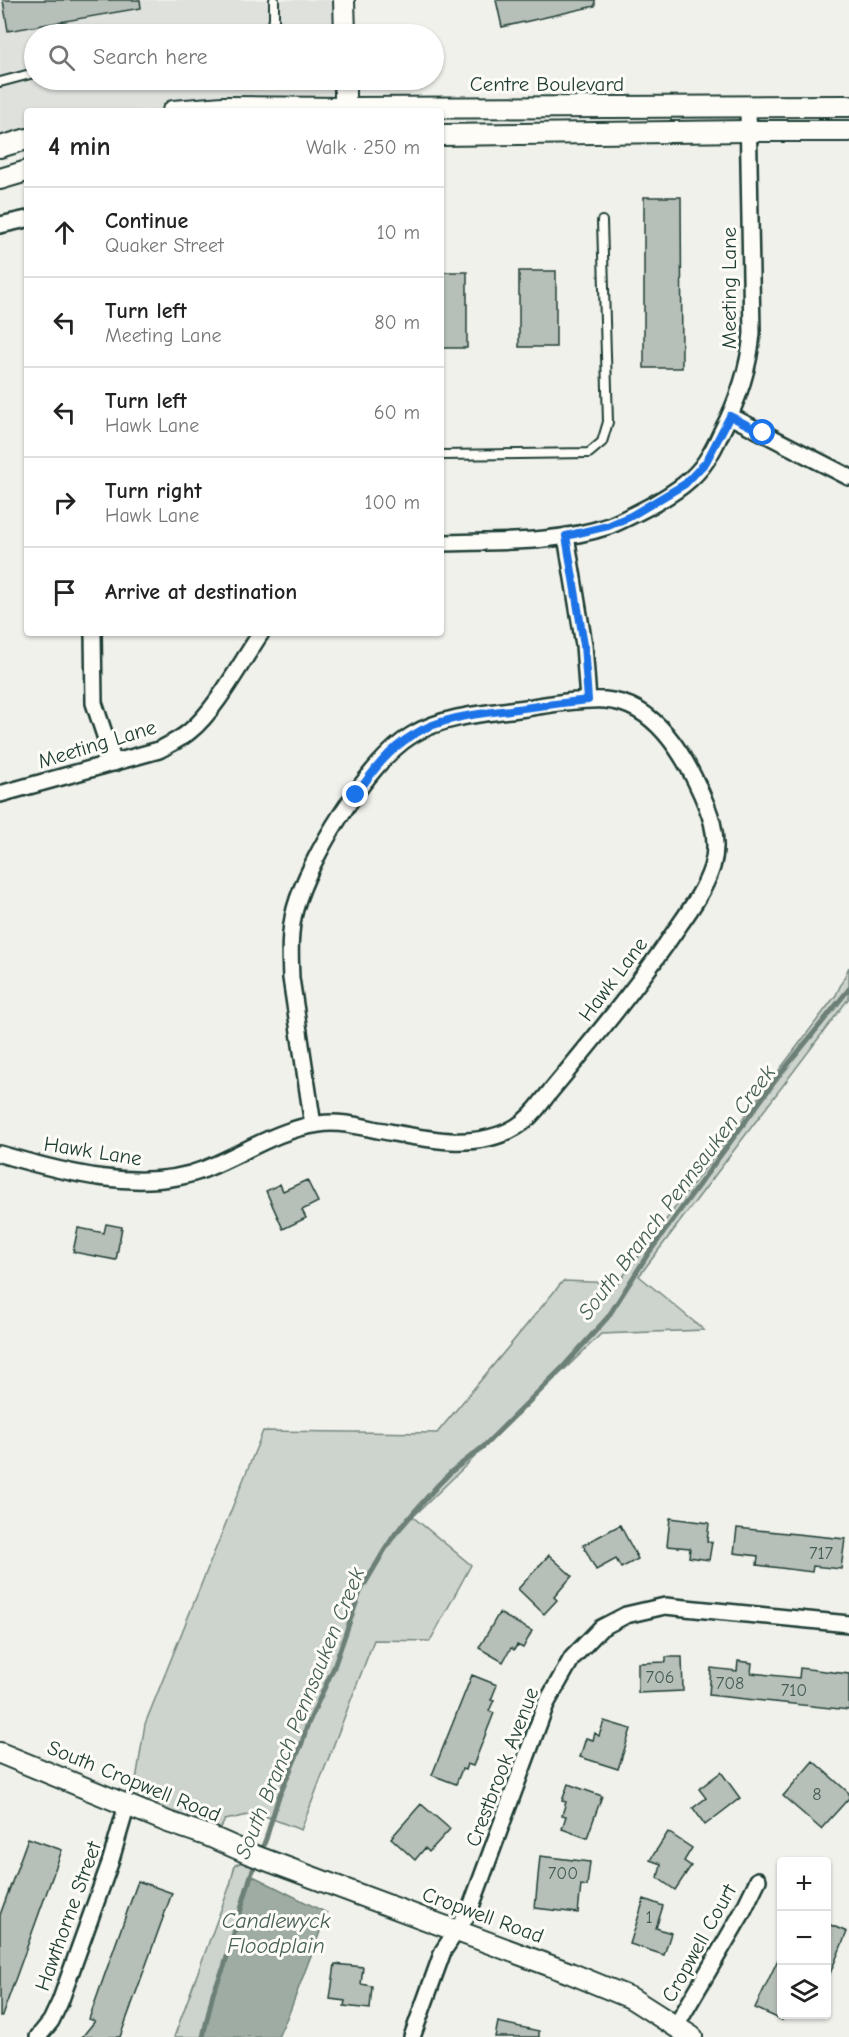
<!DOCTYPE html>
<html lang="en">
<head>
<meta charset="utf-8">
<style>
	:root { --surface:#fff; --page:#f2f2f2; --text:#222; --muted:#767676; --line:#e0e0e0 }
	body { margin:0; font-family:"Comic Neue",sans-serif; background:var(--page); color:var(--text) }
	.controls { position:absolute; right:18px; bottom:18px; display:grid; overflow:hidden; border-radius:6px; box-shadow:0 2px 4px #0004 }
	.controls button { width:54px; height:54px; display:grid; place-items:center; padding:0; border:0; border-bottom:2px solid var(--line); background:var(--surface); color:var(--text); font:30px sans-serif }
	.stop { position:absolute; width:18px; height:18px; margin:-14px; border:4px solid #1a73e8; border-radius:50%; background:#fff }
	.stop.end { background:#1a73e8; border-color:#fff; box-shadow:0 2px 6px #0008 }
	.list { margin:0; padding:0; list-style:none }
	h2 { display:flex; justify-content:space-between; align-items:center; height:78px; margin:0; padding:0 24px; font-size:26px }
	h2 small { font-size:20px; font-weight:400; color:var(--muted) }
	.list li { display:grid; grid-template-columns:39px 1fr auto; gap:18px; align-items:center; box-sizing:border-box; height:90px; padding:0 24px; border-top:2px solid var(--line) }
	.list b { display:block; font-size:22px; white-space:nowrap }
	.list p { margin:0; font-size:20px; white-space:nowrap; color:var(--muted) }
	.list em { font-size:20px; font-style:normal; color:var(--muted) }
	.icon { flex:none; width:33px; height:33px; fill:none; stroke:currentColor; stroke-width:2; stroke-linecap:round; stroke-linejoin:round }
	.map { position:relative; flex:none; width:849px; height:2037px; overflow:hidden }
	.search { position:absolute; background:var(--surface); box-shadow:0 2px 4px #0004; left:24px; top:24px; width:420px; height:66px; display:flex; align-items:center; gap:15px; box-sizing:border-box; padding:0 21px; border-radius:33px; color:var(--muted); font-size:22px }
	.panel { position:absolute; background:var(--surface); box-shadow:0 2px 4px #0004; left:24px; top:108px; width:420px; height:528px; border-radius:6px }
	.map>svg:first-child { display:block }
	.built { fill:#dfe2dc }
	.green { fill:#cdd3cd; stroke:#768880; stroke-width:1.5 }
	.water { fill:#9faca4; stroke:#6c8077; stroke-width:1.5 }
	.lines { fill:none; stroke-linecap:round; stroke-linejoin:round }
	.stream { stroke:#6c8077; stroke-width:5 }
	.building { fill:#b6bfb8; stroke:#1f3d34; stroke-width:1.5 }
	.service-casing { stroke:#1f3d34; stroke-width:12 }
	.minor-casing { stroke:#1f3d34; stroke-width:20 }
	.tertiary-casing { stroke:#1f3d34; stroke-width:24 }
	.service { stroke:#fdfcf7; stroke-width:8 }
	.minor { stroke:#fdfcf7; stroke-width:15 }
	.tertiary { stroke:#fdfcf7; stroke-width:20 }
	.route { stroke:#1a73e8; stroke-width:8 }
	.labels { text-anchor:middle; stroke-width:6; stroke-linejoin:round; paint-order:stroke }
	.number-label { font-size:18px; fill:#455e55 }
	.street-label { font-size:21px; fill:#1f3d34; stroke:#fdfcf7 }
	.water-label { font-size:22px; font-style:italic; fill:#455e56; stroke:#fdfcf7 }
</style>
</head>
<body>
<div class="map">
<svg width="849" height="2037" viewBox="0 0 849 2037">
	<rect width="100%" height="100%" fill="#f0f1eb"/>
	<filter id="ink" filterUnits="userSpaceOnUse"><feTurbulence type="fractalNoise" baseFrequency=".0167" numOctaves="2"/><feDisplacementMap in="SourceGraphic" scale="12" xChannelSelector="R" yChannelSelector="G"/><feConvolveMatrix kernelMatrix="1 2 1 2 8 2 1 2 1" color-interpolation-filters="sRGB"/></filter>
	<g filter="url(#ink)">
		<path class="built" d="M0 0H344L345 34H34V80H345V108L27 111V139L0 147Z"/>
		<path class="green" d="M849 967V998L639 1276 704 1330 601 1334 413 1517 471 1565 430 1641 374 1640 301 1830 257 1813 225 1820 214 1841 132 1805 145 1724 263 1431 437 1433 563 1281 618 1283 836 995Z
			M259 1855 234 1929 224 1967 213 1993 203 2037H174L230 1885 235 1865Z"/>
		<path class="water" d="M251 1875 327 1913 290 2011 278 2037H203L213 1993 224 1967Z"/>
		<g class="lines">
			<path class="stream" d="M203 2037 213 1993 224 1967 251 1875 266 1839 278 1799 302 1743 307 1726 334 1667 360 1592 384 1551 395 1534 438 1485 452 1471 483 1447 563 1367 608 1317 648 1254 778 1077 849 989"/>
		</g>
		<path class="building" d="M3 0H140L141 8 8 31Z
			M496 0H595V6L502 27Z
			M644 197H681L682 368H644Z
			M519 271H556V347H519Z
			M441 272H467V348H441Z
			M307 1180 318 1202 302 1210 306 1218 283 1229 266 1191 280 1184 283 1191Z
			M106 1224 122 1227 116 1260 73 1252 78 1228 104 1233Z
			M670 1518 709 1523 707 1542H712L709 1560 689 1557 690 1548 667 1546Z
			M620 1525 638 1559 621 1568 616 1559 596 1570 583 1545Z
			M737 1528 845 1539 841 1569 813 1566 812 1572 757 1565 758 1556 734 1553Z
			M549 1555 572 1576 554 1597 557 1600 544 1614 518 1589Z
			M499 1613 532 1631 523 1648 517 1645 514 1650 511 1648 503 1662 479 1648Z
			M666 1657H682L683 1691 638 1693V1663L666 1662Z
			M738 1661 752 1663 751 1673 799 1678 800 1668 849 1674V1710L709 1695 711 1668 737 1671Z
			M472 1675 497 1685 491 1700H494L489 1711 494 1713 473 1766 467 1764 465 1770 462 1769 456 1784 432 1775Z
			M604 1721 631 1729 618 1769 580 1757 586 1738 593 1740 595 1733 599 1736Z
			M813 1761 849 1793V1798L821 1829 783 1796Z
			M721 1772 740 1798 705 1825 693 1808 706 1798 699 1789Z
			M568 1784 602 1796 587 1838 562 1829 566 1816 562 1815 566 1802 562 1801Z
			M421 1804 450 1829 429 1852 425 1848 415 1860 391 1838Z
			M668 1832 692 1848 684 1861 691 1866 675 1890 658 1878 661 1864 650 1860Z
			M28 1838 62 1850 2 2016H0V1915Z
			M540 1856 590 1862 587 1886 581 1885 578 1913 535 1908Z
			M138 1881 172 1893 120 2037H82L95 2021 89 2019Z
			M644 1899 663 1906 656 1928 671 1933 664 1955 630 1944Z
			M826 1923 847 1932 827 1981H826Z
			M782 1951V2020L755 2008Z
			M335 1964 363 1967 361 1984 372 1986 370 2009 344 2006 345 2001 330 1999Z
			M498 2022 539 2031V2037H495Z"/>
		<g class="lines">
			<g class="service-casing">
				<path id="service" d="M268 34 274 20V0
					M0 82 34 73
					M441 455 589 453 602 442 608 422 602 221"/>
			</g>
			<g class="minor-casing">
				<path id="minor" d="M0 225 27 219
					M730 416 849 477
					M566 536 584 645 588 700
					M441 543C496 541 556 544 609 526 624 520 639 512 654 504 673 493 694 480 706 461 712 452 717 442 721 433 738 401 749 369 752 333L748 107
					M93 633 94 703 114 763
					M0 794 159 750C170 744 181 739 190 731 216 710 242 661 261 633
					M0 1154C62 1172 143 1194 205 1169 243 1154 278 1129 319 1124 339 1121 359 1126 378 1130 422 1138 475 1152 516 1127 528 1120 537 1109 545 1098 587 1047 629 997 667 943 683 919 703 895 712 867 721 836 709 809 696 782 683 755 664 725 638 710 628 704 616 701 605 700 579 699 552 704 526 708 489 713 445 715 412 735 367 763 309 858 295 909 289 931 290 955 291 978L313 1125
					M676 2026 741 1915 758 1880
					M38 2037 51 2021 60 2002 110 1863 127 1805
					M412 2037 443 1951 469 1912 546 1704 572 1658 601 1628 626 1615 665 1606 849 1624"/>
			</g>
			<g class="tertiary-casing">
				<path id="tertiary" d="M344 0 345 34
					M345 80V111
					M173 111 223 107 345 108 849 106
					M441 135 748 131H849
					M0 147 27 139
					M0 179 27 171
					M0 1753 168 1822 209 1836 250 1854 570 1973 631 1998 692 2037"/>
			</g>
			<use href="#service" class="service"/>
			<use href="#minor" class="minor"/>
			<use href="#tertiary" class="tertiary"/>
		</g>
	</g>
	<g class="lines" filter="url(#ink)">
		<path class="route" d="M356 795C372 772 389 749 413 735 441 717 478 714 510 710 536 706 562 703 588 700L584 645 566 536 608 526 631 516 685 484 706 462 730 416 763 433"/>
	</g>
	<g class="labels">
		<g class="number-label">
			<text x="821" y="1559">717</text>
			<text x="660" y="1683">706</text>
			<text x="730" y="1689">708</text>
			<text x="794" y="1696">710</text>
			<text x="817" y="1800">8</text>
			<text x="563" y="1879">700</text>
			<text x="649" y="1923">1</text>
		</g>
		<g class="street-label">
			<text x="547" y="91">Centre Boulevard</text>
			<text transform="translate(729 288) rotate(-90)" y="7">Meeting Lane</text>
			<text transform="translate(97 744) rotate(-17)" y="7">Meeting Lane</text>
			<text transform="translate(613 979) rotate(-53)" y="7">Hawk Lane</text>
			<text transform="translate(93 1151) rotate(9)" y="7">Hawk Lane</text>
			<text transform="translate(502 1767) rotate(-69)" y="7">Crestbrook Avenue</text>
			<text transform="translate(134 1781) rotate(22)" y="7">South Cropwell Road</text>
			<text transform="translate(483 1915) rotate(20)" y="7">Cropwell Road</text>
			<text transform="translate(68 1916) rotate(-70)" y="7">Hawthorne Street</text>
			<text transform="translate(699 1943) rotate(-61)" y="7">Cropwell Court</text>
		</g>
		<g class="water-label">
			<text transform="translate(676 1192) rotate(-53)" y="8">South Branch Pennsauken Creek</text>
			<text transform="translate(299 1713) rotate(-68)" y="8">South Branch Pennsauken Creek</text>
			<text x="276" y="1928">Candlewyck<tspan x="276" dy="25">Floodplain</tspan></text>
		</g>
	</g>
</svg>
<div class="controls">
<button>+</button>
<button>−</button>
<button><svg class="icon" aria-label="layers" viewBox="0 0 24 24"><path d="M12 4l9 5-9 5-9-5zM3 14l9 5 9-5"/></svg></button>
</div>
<div class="stop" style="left:763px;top:433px"></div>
<div class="stop end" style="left:356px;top:795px"></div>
<div class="search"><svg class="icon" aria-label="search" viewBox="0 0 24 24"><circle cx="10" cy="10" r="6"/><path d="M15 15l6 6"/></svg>Search here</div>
<section class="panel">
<h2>4 min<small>Walk · 250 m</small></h2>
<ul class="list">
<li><svg class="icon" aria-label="ahead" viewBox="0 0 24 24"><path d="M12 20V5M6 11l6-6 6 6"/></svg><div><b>Continue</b><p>Quaker Street</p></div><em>10 m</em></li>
<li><svg class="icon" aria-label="left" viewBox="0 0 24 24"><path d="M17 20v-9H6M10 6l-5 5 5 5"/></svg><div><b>Turn left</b><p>Meeting Lane</p></div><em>80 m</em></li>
<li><svg class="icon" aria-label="left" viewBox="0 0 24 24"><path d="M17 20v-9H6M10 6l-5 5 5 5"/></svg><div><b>Turn left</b><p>Hawk Lane</p></div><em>60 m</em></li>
<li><svg class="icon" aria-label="right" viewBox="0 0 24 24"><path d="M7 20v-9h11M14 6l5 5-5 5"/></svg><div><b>Turn right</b><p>Hawk Lane</p></div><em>100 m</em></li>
<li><svg class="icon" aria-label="arrive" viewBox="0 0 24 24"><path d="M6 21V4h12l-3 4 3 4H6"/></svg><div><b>Arrive at destination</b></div></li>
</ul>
</section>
</div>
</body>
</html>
